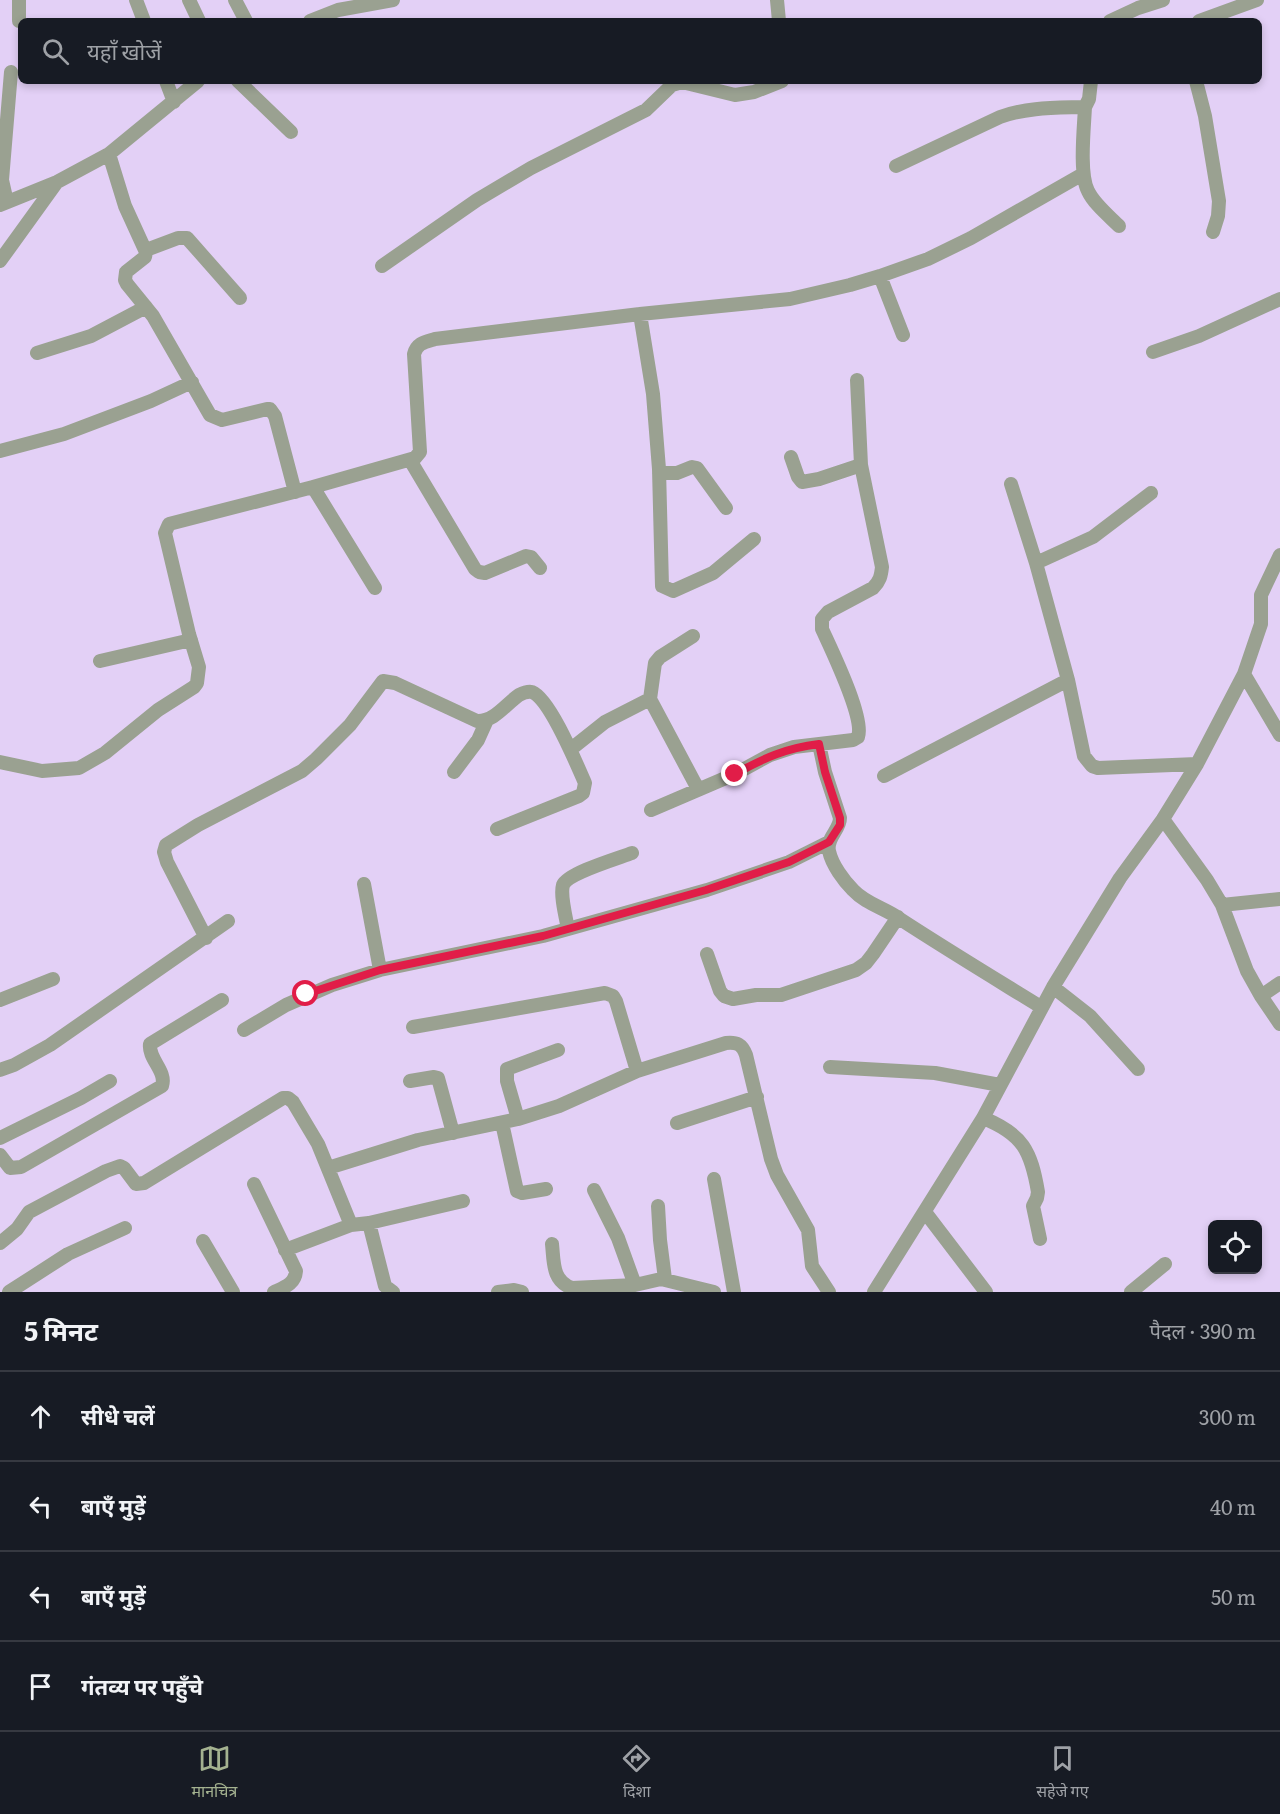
<!DOCTYPE html>
<html lang="hi">
<head>
<meta charset="utf-8">
<style>
	:root { --surface:#171b24; --page:#242831; --text:#f1f3f6; --muted:#9ea1a6; --line:#363941; --accent:#a4b290 }
	body { margin:0; font-family:Literata,"Noto Sans Devanagari",serif; background:var(--page); color:var(--text) }
	.controls { position:absolute; right:18px; bottom:18px; display:grid; overflow:hidden; border-radius:9px; box-shadow:0 3px 9px #0003 }
	.controls button { width:54px; height:54px; display:grid; place-items:center; padding:0; border:0; border-bottom:2px solid var(--line); background:var(--surface); color:var(--text); font:30px sans-serif }
	.stop { position:absolute; width:18px; height:18px; margin:-14px; border:4px solid #e11d48; border-radius:50%; background:#fff }
	.stop.end { background:#e11d48; border-color:#fff; box-shadow:0 2px 6px #0008 }
	.list { margin:0; padding:0; list-style:none }
	h2 { display:flex; justify-content:space-between; align-items:center; height:78px; margin:0; padding:0 24px; font-size:26px }
	h2 small { font-size:20px; font-weight:400; color:var(--muted) }
	.list li { display:grid; grid-template-columns:39px 1fr auto; gap:18px; align-items:center; box-sizing:border-box; height:90px; padding:0 24px; border-top:2px solid var(--line) }
	.list b { display:block; font-size:22px; white-space:nowrap }
	.list em { font-size:20px; font-style:normal; color:var(--muted) }
	.icon { flex:none; width:33px; height:33px; fill:none; stroke:currentColor; stroke-width:2; stroke-linecap:round; stroke-linejoin:round }
	.map { position:relative; flex:none; width:1280px; height:1292px; overflow:hidden }
	.search { position:absolute; background:var(--surface); box-shadow:0 3px 9px #0003; left:18px; right:18px; top:18px; height:66px; display:flex; align-items:center; gap:15px; box-sizing:border-box; padding:0 21px; border-radius:9px; color:var(--muted); font-size:22px }
	.sheet { height:438px; background:var(--surface) }
	nav { display:flex; justify-content:space-around; align-items:center; box-sizing:border-box; height:84px; border-top:2px solid var(--line); background:var(--surface); font-size:16px; color:var(--muted) }
	nav a { display:grid; justify-items:center; gap:3px }
	nav .on { color:var(--accent) }
	.map>svg:first-child { display:block }
	.lines { fill:none; stroke-linecap:round; stroke-linejoin:round }
	.minor { stroke:#9aa191; stroke-width:14 }
	.route { stroke:#e11d48; stroke-width:8 }
</style>
</head>
<body>
<div class="map">
<svg width="1280" height="1292" viewBox="0 0 1280 1292">
	<rect width="100%" height="100%" fill="#e3d0f6"/>
	<g class="lines">
		<path class="minor" d="M136 0 144 21
			M189 0 199 21
			M235 0 246 21
			M777 0 779 21
			M19 21V0
			M310 21 338 10 393 0
			M1110 21 1138 8 1163 0
			M1199 21 1257 0
			M166 81 174 102
			M238 81 291 132
			M1196 81 1205 116 1219 201 1218 216 1213 232
			M1085 107C1084 128 1079 174 1088 191 1094 204 1109 216 1119 226
			M109 154 125 206 146 252 145 257 126 272 125 280 127 284 153 316 210 415 222 420 267 409H270L275 416 295 492
			M896 166 1000 117C1028 107 1055 108 1085 107L1089 99 1091 81
			M7 202 2 180 11 72
			M0 205 57 182 109 154 198 81
			M146 250 178 238H187L240 298
			M0 261 57 182
			M382 266 477 200 531 168 646 110 672 85 682 82 735 95 754 92 782 81
			M880 276 903 335
			M640 314 653 394 659 469 662 586 673 591 713 573 754 539
			M1153 352 1199 336 1280 299
			M37 353 91 336 146 307
			M0 451 64 434 151 401 192 382
			M791 457 798 477 802 482 819 479 861 465
			M410 460 475 569 479 572 485 573 526 556 531 557 540 568
			M659 473H677L692 467 697 468 726 508
			M1011 484 1036 563 1068 680 1084 756 1092 766 1098 768 1197 764
			M313 487 375 588
			M1036 563 1093 537 1151 493
			M693 636 660 657 655 663 650 699 698 789
			M100 661 191 640
			M1244 674 1280 735
			M819 744 825 772 840 818C840 830 826 838 829 851 832 865 844 881 853 890 866 904 885 908 900 919 946 949 994 978 1041 1007
			M571 749 605 722 650 699
			M0 762 42 771 79 768 105 753 158 710 194 687 197 683 199 667 189 634 165 533 169 524 313 487 415 458 420 452 414 354C417 343 425 342 435 339L640 314 790 299 850 285 880 276 928 259 971 238 1083 174
			M454 772 478 740 487 720
			M884 776 1068 680
			M651 810 735 774 770 755 794 747 853 740 858 737C865 718 831 649 822 629V619L828 612 873 588C880 581 881 576 882 567L861 465 857 380
			M1163 819 1207 880 1222 905 1247 971 1261 996 1280 1024
			M364 884 380 970
			M1222 905 1280 899
			M568 929C566 918 560 895 563 885 568 873 619 858 632 853
			M206 938 167 862 164 852 166 845 198 825 302 771 316 759 350 725 383 681 395 683 477 721C494 722 506 704 519 695 523 693 527 691 532 692 550 699 577 765 585 783L583 793 579 796 497 829
			M707 954 720 991 724 996 733 999 756 995H781L856 970 866 963 873 954 898 917
			M1053 987 1090 1016 1138 1069
			M1261 996 1280 983
			M0 1000 53 979
			M413 1027 605 993 613 996 616 1001 637 1071
			M244 1030 286 1005 332 985 380 970 543 936 707 890 789 862 829 842
			M830 1067 935 1073 1000 1085
			M0 1070 14 1065 50 1045 228 921
			M410 1081 434 1077 438 1078 453 1133
			M983 1118C1023 1134 1031 1151 1038 1192L1037 1198 1033 1206 1040 1239
			M518 1119 507 1081V1069L558 1050
			M502 1123 517 1191 522 1193 546 1189
			M677 1123 757 1097
			M0 1138 81 1098 110 1081
			M0 1155 10 1168 21 1167 162 1086C167 1071 148 1059 150 1044L222 1000
			M328 1168 418 1140 518 1119 559 1106 637 1071 726 1043C737 1042 742 1044 746 1055L771 1159 777 1175 808 1230 812 1266 829 1292
			M714 1179 734 1292
			M254 1184 296 1271C295 1284 285 1287 274 1292
			M594 1190 618 1238 635 1285
			M658 1206 660 1240 665 1279
			M925 1212 986 1292
			M369 1223 385 1286 393 1292
			M203 1241 233 1292
			M0 1243 17 1229 29 1212 106 1171 120 1166 124 1168 136 1184 144 1183 283 1098H288L293 1102 318 1144 351 1225
			M552 1244C554 1262 552 1281 572 1288L635 1285 661 1279 714 1292
			M285 1250 351 1225 369 1223 463 1201
			M9 1292 68 1254 125 1228
			M498 1292 514 1290 522 1292
			M874 1292 983 1118 1053 987 1120 878 1163 819 1197 764 1244 674 1261 624V595L1280 555
			M1131 1292 1165 1264"/>
	</g>
	<g class="lines">
		<path class="route" d="M306 994 380 970 543 936 706 890 789 862 829 842 840 825V818L825 772 819 744C786 748 764 758 735 774"/>
	</g>
</svg>
<div class="controls">
<button><svg class="icon" aria-label="locate" viewBox="0 0 24 24"><circle cx="12" cy="12" r="6"/><path d="M12 2v4M12 18v4M2 12h4M18 12h4"/></svg></button>
</div>
<div class="stop" style="left:306px;top:994px"></div>
<div class="stop end" style="left:735px;top:774px"></div>
<div class="search"><svg class="icon" aria-label="search" viewBox="0 0 24 24"><circle cx="10" cy="10" r="6"/><path d="M15 15l6 6"/></svg>यहाँ खोजें</div>
</div>
<section class="sheet">
<h2>5 मिनट<small>पैदल · 390 m</small></h2>
<ul class="list">
<li><svg class="icon" aria-label="ahead" viewBox="0 0 24 24"><path d="M12 20V5M6 11l6-6 6 6"/></svg><div><b>सीधे चलें</b></div><em>300 m</em></li>
<li><svg class="icon" aria-label="left" viewBox="0 0 24 24"><path d="M17 20v-9H6M10 6l-5 5 5 5"/></svg><div><b>बाएँ मुड़ें</b></div><em>40 m</em></li>
<li><svg class="icon" aria-label="left" viewBox="0 0 24 24"><path d="M17 20v-9H6M10 6l-5 5 5 5"/></svg><div><b>बाएँ मुड़ें</b></div><em>50 m</em></li>
<li><svg class="icon" aria-label="arrive" viewBox="0 0 24 24"><path d="M6 21V4h12l-3 4 3 4H6"/></svg><div><b>गंतव्य पर पहुँचे</b></div></li>
</ul>
</section>
<nav>
<a class="on"><svg class="icon" aria-label="map" viewBox="0 0 24 24"><path d="M3 6l6-2 6 2 6-2v14l-6 2-6-2-6 2zM9 4v14M15 6v14"/></svg>मानचित्र</a>
<a><svg class="icon" aria-label="directions" viewBox="0 0 24 24"><path d="M12 3l9 9-9 9-9-9zM9 14v-3h6M13 9l2 2-2 2"/></svg>दिशा</a>
<a><svg class="icon" aria-label="saved" viewBox="0 0 24 24"><path d="M7 4h10v16l-5-4-5 4z"/></svg>सहेजे गए</a>
</nav>
</body>
</html>
